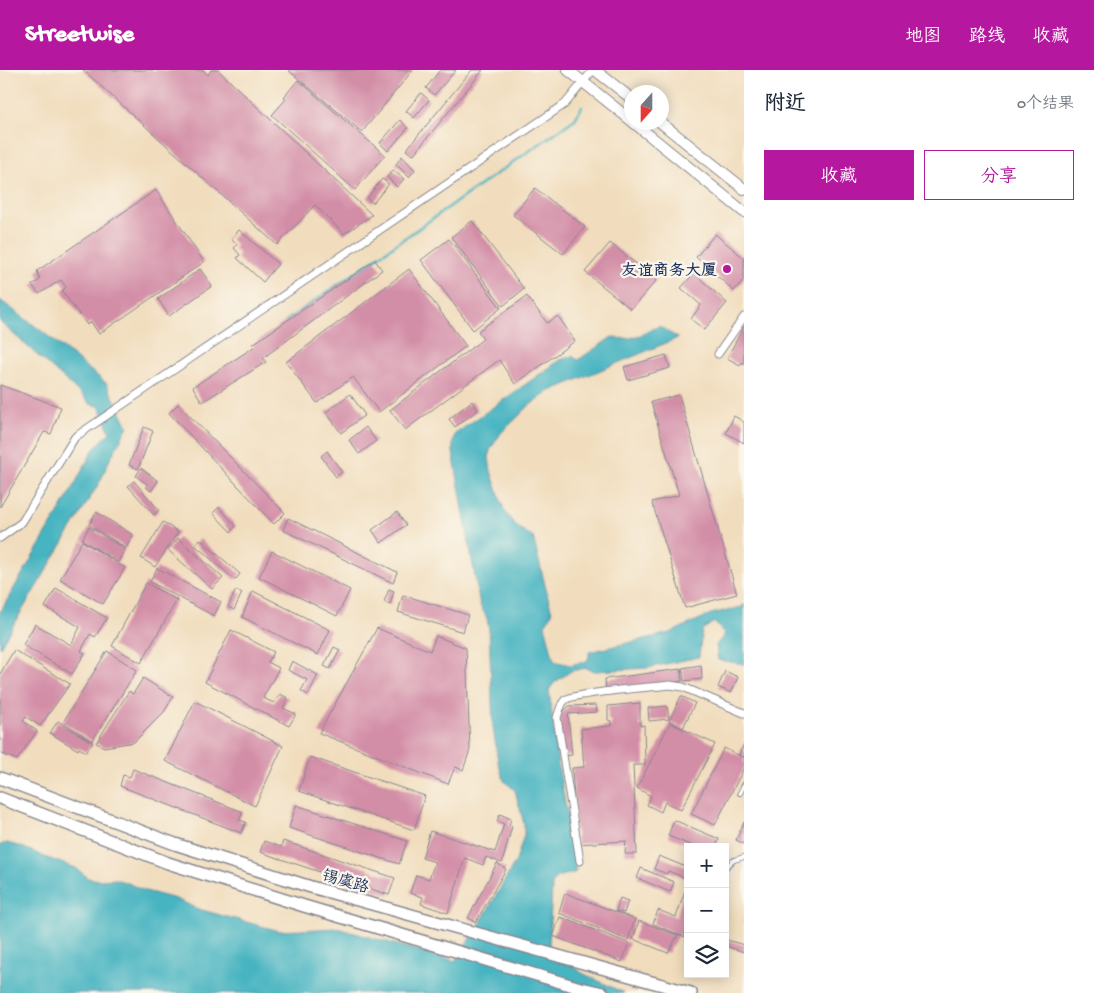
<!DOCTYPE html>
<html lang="zh">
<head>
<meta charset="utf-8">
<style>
	:root { --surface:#fff; --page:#f2f2f3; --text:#1f2937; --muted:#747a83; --line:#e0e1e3; --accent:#b5179e }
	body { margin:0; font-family:"Gochi Hand","LXGW WenKai TC",sans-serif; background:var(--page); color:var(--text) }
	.controls { position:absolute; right:15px; bottom:15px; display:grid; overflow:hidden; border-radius:0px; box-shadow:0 2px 12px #0003 }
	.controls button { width:45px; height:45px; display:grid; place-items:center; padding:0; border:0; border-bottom:1px solid var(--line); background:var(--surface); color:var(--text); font:25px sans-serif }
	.compass { position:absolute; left:624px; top:15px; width:45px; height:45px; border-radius:50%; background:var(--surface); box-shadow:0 2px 12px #0003; rotate:201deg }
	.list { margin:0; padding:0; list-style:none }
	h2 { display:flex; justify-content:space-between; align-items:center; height:65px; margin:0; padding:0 20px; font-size:21px }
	h2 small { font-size:16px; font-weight:400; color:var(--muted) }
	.actions { display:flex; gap:10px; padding:15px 20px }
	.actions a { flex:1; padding:11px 0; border:1px solid var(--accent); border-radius:0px; text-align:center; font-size:18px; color:var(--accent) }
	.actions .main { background:var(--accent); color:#fff }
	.icon { flex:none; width:28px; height:28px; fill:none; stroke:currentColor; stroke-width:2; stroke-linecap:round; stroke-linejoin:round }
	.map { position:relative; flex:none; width:744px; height:923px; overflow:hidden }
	header { display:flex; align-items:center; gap:30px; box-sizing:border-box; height:70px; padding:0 25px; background:var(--accent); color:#fff }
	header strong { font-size:24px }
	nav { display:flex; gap:28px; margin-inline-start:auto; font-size:18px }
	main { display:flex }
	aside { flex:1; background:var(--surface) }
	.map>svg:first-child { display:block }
	.water { fill:#46b4c1; stroke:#307290 }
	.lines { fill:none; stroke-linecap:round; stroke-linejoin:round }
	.stream { stroke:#46b4c1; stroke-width:2.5 }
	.building { fill:#d38ea7 }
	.service-casing { stroke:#86868e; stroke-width:6 }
	.minor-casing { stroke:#86868e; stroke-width:9 }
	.secondary-casing { stroke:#86868e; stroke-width:12 }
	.primary-casing { stroke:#86868e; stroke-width:14 }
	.service { stroke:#fff; stroke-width:4 }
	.minor { stroke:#fff; stroke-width:7 }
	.secondary { stroke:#fff; stroke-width:10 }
	.primary { stroke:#fff; stroke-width:11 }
	.poi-dot { fill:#b5179e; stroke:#fbf7ec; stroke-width:2 }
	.labels { text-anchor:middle; stroke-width:4.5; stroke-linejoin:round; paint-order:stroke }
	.poi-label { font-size:16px; font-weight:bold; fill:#1b2f5e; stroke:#fbf7ec; text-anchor:end }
	.street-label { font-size:16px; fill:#1b2f5e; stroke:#fbf7ec }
</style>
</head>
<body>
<header>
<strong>Streetwise</strong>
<nav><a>地图</a><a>路线</a><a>收藏</a></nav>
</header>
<main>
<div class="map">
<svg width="744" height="923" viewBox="0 0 744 923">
	<rect width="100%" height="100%" fill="#fbf7ec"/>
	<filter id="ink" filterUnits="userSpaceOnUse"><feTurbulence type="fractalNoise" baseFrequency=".02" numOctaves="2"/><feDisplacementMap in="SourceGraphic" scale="10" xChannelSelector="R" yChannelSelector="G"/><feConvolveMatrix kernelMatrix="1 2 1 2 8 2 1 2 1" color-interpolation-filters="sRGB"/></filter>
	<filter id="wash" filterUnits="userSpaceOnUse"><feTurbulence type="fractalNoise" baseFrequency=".0096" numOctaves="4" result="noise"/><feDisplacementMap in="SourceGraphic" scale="20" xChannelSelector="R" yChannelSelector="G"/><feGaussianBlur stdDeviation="1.12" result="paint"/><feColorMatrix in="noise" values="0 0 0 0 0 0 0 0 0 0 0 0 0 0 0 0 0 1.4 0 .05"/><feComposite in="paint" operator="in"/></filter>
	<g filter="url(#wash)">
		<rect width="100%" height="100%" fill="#f1ddbd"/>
		<path class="water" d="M0 230 43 262 106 313 128 356 107 395 101 410 0 577V542L69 425 93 380 110 362 99 336 90 334 81 324 0 252Z
			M659 256 678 268 550 321 530 335 501 363 490 380 489 388 491 401 504 440 511 450 517 457 533 467 552 543 545 555 554 591 570 595 587 591 589 587V582L670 563 711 544 742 537 744 534V594L718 590 716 575 725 564 714 552 702 560 699 587 647 598 595 601 586 598 571 601 554 613 549 620 558 695 569 754 576 802C565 807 557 802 552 815L549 875 582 903 624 923H0V775L7 773 22 777 47 788 76 798 88 808 98 810 116 809 130 814 142 820 176 829 198 839 257 855 280 861 337 858 455 891 479 855 516 791 524 765V754L515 720 504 711 498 692 493 657 489 559 487 548 480 535 453 382V372L455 364 560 290 572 286 578 290 612 267C631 272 642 264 659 256Z"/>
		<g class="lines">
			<path class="stream" d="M286 251 575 49 582 37"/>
		</g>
		<g id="blocks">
			<path class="building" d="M83 0H203L208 5 211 0H218L372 145 344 164 315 135 277 175Z
				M288 0H413L362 62Z
				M440 0H456L434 25 426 18Z
				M472 0H483L413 85 406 80Z
				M298 10 385 85 355 120 272 45 286 29 284 27Z
				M421 23 429 30 414 48 406 41Z
				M400 50 408 58 388 81 380 73Z
				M402 86 415 100 409 107 396 94Z
				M393 100 404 109 397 117 387 107Z
				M382 109 389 114 373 133 367 128Z
				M535 118 585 157 563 184 513 145Z
				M156 120 204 192 99 264 91 252 87 255 62 221 66 217 61 210 39 224 32 215 40 210 37 201Z
				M472 151 524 219 503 236 451 167Z
				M239 160 278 194 263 212 237 188 240 185 234 178 237 175 231 169Z
				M715 164 744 188V209L734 221 696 187Z
				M449 169 501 238 473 260 421 190Z
				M610 173 657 210 631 239 585 202Z
				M375 190 382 200 263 288 266 292 202 332 193 317 254 277 253 274Z
				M200 199 212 216 169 246 158 229Z
				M409 199 466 276 379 342 353 307 317 333 286 292Z
				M694 203 727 233 704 260 691 249 701 235 681 218Z
				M527 226 547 253 558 246 575 271 515 314 499 290 405 360 390 340 483 269 478 261Z
				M744 256V294L742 292 740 295 727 288Z
				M666 285 670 298 628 310 624 297Z
				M0 315 61 337 51 364 44 362 0 437Z
				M350 324 365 345 341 363 326 342Z
				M679 325 737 524 685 538 652 432 679 425 651 332Z
				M472 331 478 340 455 357 449 349Z
				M178 334 285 443 274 454 169 343Z
				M734 346 744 352V373L726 363Z
				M144 357 153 361 138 399 129 395Z
				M366 357 376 371 359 384 349 370Z
				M327 381 342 402 336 407 321 386Z
				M141 398 158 411 151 421 146 417 147 414 136 406Z
				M134 411 159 440 154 445 128 416Z
				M219 437 236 456 231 462 213 443Z
				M96 442 133 465 126 478 89 455Z
				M397 442 406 455 381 473 372 460Z
				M288 448 397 502 393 513 283 460Z
				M163 452 178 462 155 497 141 488Z
				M89 457 125 479 118 492 82 470Z
				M178 468 223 508 212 519 168 480Z
				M200 469 240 504 235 510 195 475Z
				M82 471 125 498 103 534 60 509Z
				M272 481 350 520 337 546 259 507Z
				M157 498 221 532 214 546 150 512Z
				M146 513 177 530 141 593 112 576Z
				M56 518 107 548 95 567 90 564 81 581 85 583 72 604 23 575 35 554 71 575 80 557 45 537Z
				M389 519 394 521 390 535 384 532Z
				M236 520 242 523 234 540 228 537Z
				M253 521 330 560 318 585 242 547Z
				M403 525 468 545 463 562 398 542Z
				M377 558 430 581 436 566 466 578 470 680 463 700 455 697 448 714 319 663Z
				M231 560 274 582 268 592 279 598 263 628 274 633 280 624 288 628 283 638 296 644 289 656 205 612Z
				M334 577 340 580 330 599 324 596Z
				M14 580 70 614 40 656 26 647 23 651 37 661 17 690 0 683V604Z
				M107 581 137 600 92 671 63 652Z
				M292 591 318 605 308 625 301 621 307 610 288 600Z
				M701 595 702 609 684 611 682 598Z
				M681 599 682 611 606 618 605 609Z
				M725 601 738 607 731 623 718 617Z
				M143 608 173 627 164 642 134 672 104 677 96 673 129 621 133 624Z
				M681 626 695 633 683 658 669 651Z
				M195 631 283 676 255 736 165 691Z
				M640 633V656L644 655 645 695H633L637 784H625L626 771 577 774 572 698 584 697 581 659 611 656V651L608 650V636Z
				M596 635 597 642 568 644 572 685 563 686 559 646 569 636Z
				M667 636 669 649 649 651 648 638Z
				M58 651 93 673 86 682 79 678 78 680 50 663Z
				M670 653 715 674 681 740 665 732 661 742 647 735 651 726 637 718Z
				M744 674V687L739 685Z
				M724 678 744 688V698L715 755 691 744Z
				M310 687 425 726 414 760 299 721Z
				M133 699 243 742 239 750 246 752 241 763 120 716 123 705 130 707Z
				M296 735 407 771 399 794 289 758Z
				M500 744 511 749 509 755 512 756 502 793 486 787 483 795 465 788 448 843 421 834 423 827 410 823 416 805 429 809 435 792 422 788 430 761 495 782 504 754 497 751Z
				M674 750 719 769 716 777H695L668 766Z
				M744 752V774L736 770Z
				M264 771 281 777 283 771 395 808 389 825 260 782Z
				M659 786 686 797 688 793V809L668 801 667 804 654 799Z
				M497 793 506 799 476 852 468 848Z
				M641 798 674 812 670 822 637 808Z
				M685 821 688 822V859L685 867 653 854 658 840 676 847Z
				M565 823 635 849 628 870 559 843Z
				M620 828 628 831 624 843 616 841Z
				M560 847 629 873 622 892 553 866Z
				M639 851 678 865 668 883 633 869Z
				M727 870 744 875V882L725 876Z"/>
		</g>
	</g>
	<g filter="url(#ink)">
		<use href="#blocks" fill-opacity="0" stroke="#86868e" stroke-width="1"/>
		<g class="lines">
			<g class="service-casing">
				<path id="service" d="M740 723 744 715
					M725 798 734 790 744 787"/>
			</g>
			<g class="minor-casing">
				<path id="minor" d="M718 284 744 247
					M0 468 22 452 75 367 565 34 593 0
					M580 791 557 648C559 642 560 635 565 630 573 623 654 617 670 615L683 617 744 643"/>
			</g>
			<g class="secondary-casing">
				<path id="secondary" d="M568 0 632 51
					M595 0 632 29
					M633 52 744 142
					M660 52 744 119"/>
			</g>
			<g class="primary-casing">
				<path id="primary" d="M0 708 175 774 311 817 691 923
					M0 728 168 793 304 836 577 917 603 923"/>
			</g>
			<use href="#service" class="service"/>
			<use href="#minor" class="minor"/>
			<use href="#secondary" class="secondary"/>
			<use href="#primary" class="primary"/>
		</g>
	</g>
	<circle class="poi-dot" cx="727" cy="199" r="5"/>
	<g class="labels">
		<g class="poi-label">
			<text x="717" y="205">友谊商务大厦</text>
		</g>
		<g class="street-label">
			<text transform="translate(346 810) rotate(16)" y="6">锡虞路</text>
		</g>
	</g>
</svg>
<div class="controls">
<button>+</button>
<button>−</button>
<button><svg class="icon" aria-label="layers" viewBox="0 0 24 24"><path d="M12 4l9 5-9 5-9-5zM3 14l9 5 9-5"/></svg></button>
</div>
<svg class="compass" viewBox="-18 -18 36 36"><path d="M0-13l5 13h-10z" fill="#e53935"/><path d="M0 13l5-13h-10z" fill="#747a83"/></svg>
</div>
<aside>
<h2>附近<small>0个结果</small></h2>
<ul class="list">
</ul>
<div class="actions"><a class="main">收藏</a><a>分享</a></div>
</aside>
</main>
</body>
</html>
